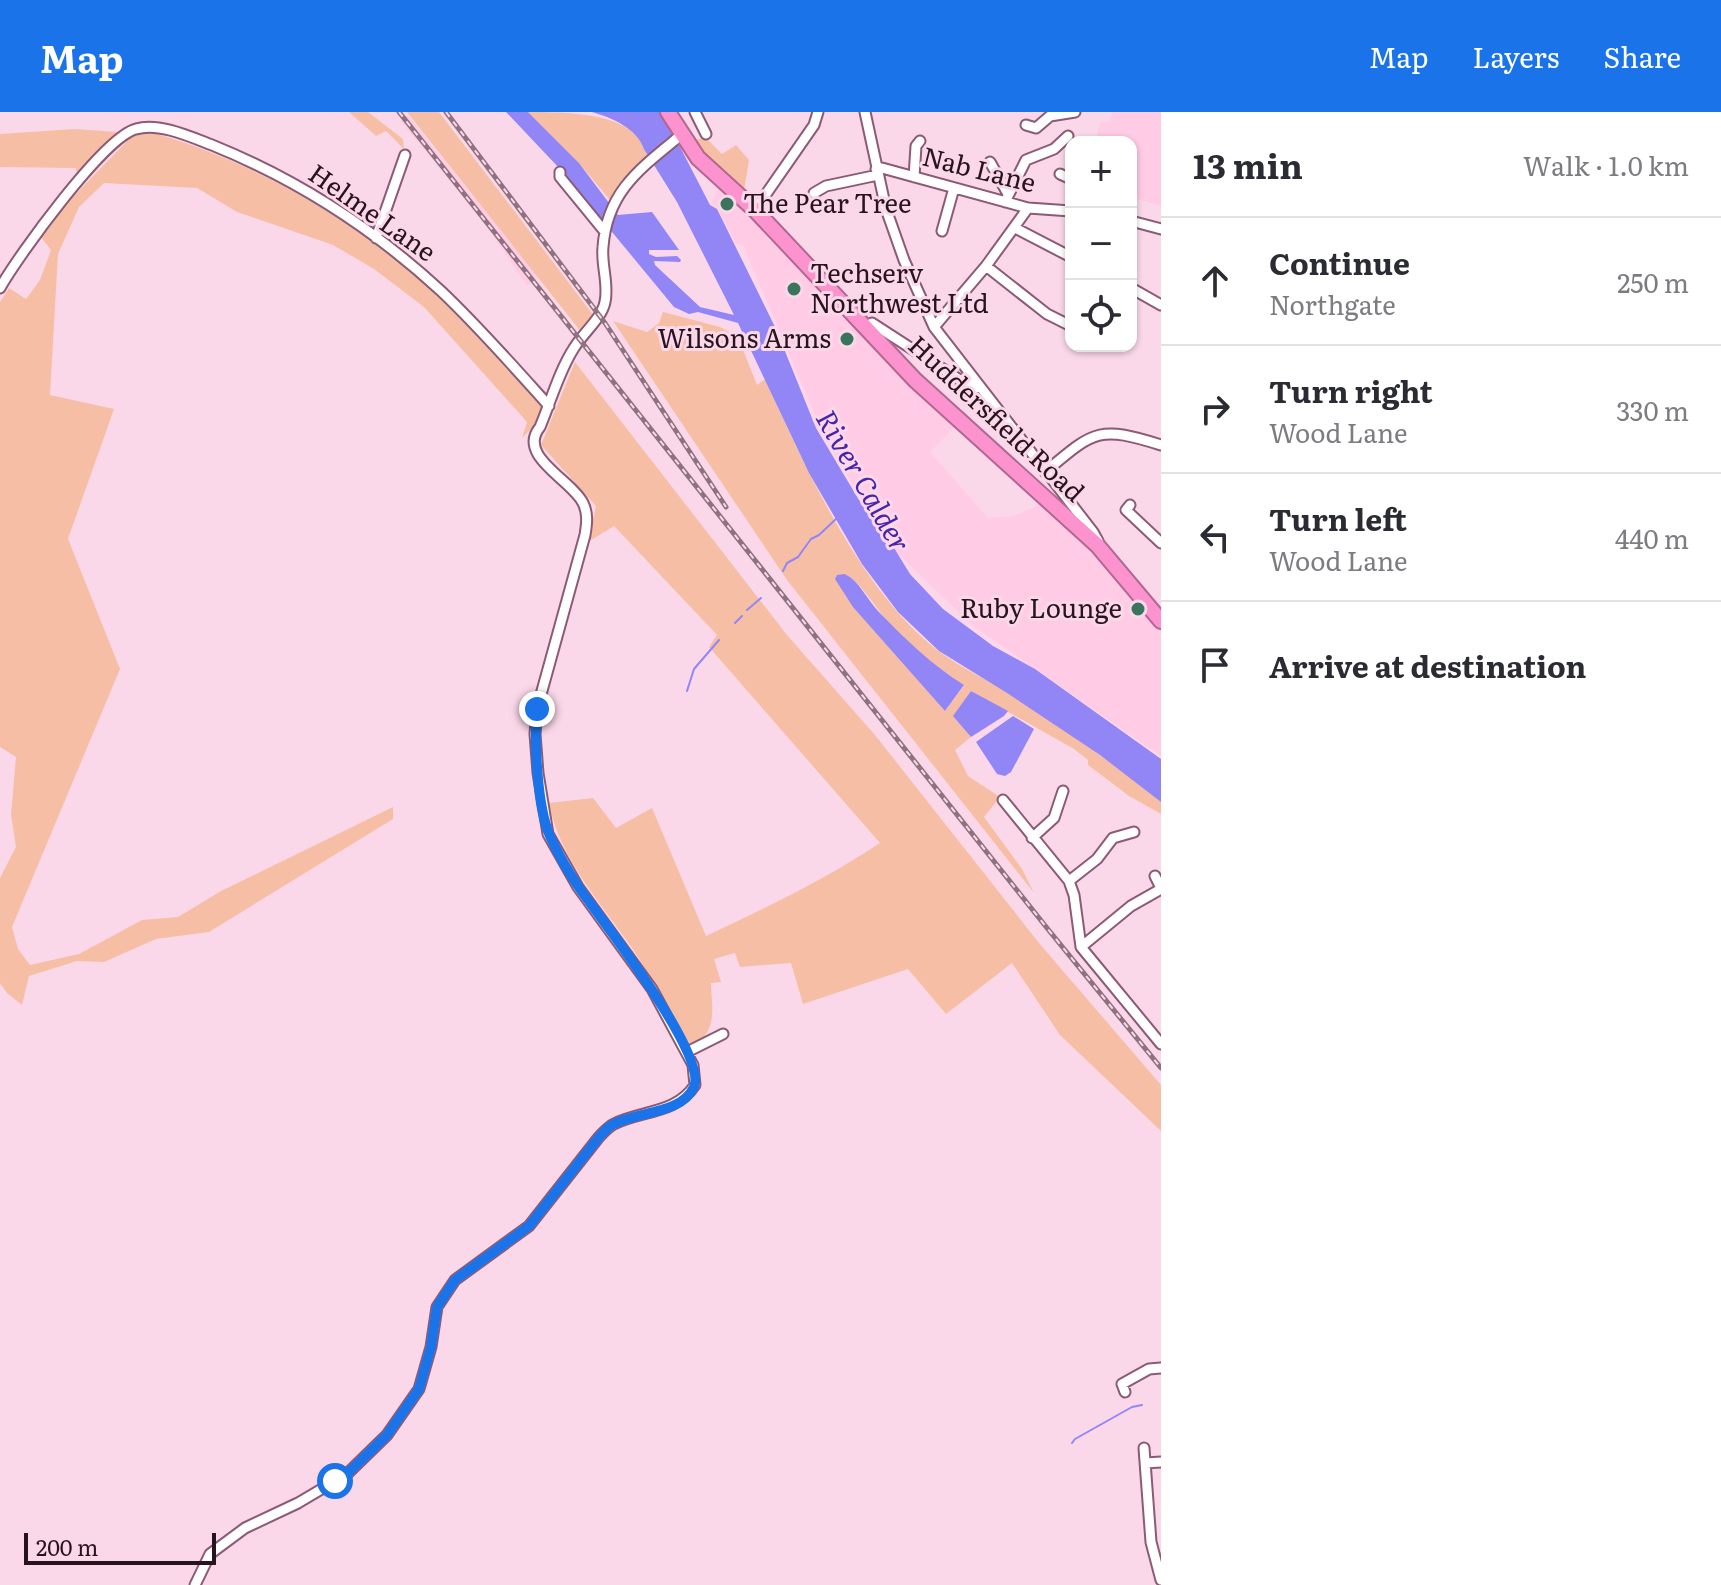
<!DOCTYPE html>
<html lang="en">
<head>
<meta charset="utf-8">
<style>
	:root { --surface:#fff; --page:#f7f7f7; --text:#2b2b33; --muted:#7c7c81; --line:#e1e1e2; --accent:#1a73e8 }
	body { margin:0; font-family:Literata,serif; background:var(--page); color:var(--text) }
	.controls { position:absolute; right:24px; top:24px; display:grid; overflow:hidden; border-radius:16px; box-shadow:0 2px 6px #0004 }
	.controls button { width:72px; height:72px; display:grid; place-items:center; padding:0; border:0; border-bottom:2px solid var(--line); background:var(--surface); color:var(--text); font:40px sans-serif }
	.scale { position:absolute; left:24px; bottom:20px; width:192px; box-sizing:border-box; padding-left:8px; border:4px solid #28141f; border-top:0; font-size:22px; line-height:28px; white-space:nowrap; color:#28141f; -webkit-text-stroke:6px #fbd8e9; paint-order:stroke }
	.stop { position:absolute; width:24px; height:24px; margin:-18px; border:6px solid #1a73e8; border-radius:50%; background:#fff }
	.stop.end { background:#1a73e8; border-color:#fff; box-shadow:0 2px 8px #0008 }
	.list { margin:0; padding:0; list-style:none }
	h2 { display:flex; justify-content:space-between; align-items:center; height:104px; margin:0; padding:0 32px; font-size:34px }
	h2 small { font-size:26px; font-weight:400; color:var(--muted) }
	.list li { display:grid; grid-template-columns:52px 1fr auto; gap:24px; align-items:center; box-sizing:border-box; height:128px; padding:0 32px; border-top:2px solid var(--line) }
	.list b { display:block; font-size:30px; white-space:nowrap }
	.list p { margin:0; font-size:26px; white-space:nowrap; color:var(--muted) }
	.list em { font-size:26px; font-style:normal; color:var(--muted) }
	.icon { flex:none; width:44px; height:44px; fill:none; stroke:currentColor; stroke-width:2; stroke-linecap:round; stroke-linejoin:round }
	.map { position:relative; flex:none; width:1161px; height:1473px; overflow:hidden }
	header { display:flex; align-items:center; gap:48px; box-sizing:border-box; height:112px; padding:0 40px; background:var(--accent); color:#fff }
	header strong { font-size:38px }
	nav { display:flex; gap:44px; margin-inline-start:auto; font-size:28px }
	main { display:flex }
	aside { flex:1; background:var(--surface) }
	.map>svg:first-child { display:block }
	.built { fill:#ffcbe5 }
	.green { fill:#f6bfa5; fill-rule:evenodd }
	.water { fill:#9286f7 }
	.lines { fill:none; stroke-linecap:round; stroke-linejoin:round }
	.stream { stroke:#9286f7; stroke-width:2 }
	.minor-casing { stroke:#8c5a75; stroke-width:13 }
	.highway-casing { stroke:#b26791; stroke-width:18 }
	.minor { stroke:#fff; stroke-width:9 }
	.highway { stroke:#fc93ce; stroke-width:14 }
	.rail-casing { stroke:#8e7280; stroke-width:5 }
	.rail { stroke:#fbd8e9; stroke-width:2; stroke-dasharray:6; stroke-linecap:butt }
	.route { stroke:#1a73e8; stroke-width:10 }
	.poi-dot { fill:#39745d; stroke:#fbd8e9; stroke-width:3 }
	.labels { text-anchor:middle; stroke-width:6; stroke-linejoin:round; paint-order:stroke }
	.street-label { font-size:26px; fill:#28141f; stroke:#fbd8e9 }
	.poi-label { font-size:26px; fill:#28141f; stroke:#fbd8e9; text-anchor:start }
	.water-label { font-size:28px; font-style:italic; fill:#4825a8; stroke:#fbd8e9 }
</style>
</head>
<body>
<header>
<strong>Map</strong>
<nav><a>Map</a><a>Layers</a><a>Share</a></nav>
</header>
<main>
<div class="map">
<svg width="1161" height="1473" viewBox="0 0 1161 1473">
	<rect width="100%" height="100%" fill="#fbd8e9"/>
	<path class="built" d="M1112 0H1161V94L1131 85V30H1096L1100 11 1110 9Z
		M408 3 422 21 539 166 527 174 479 103 400 9Z
		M719 76 748 96 957 313 930 340 988 406 1013 404 1033 396 1040 389 1106 448 1161 518V644L973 514 892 436 826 329 743 133 736 132 717 95 711 91Z"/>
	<path class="green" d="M349 0H368L403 27 404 37 386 19 376 24Z
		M407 0H439L594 204 582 221Z
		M528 0C560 0 620 0 640 27 644 32 645 39 648 44L618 74 610 88 579 51Z
		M75 17 118 20 77 65 76 56 0 55V22Z
		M147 19C254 49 359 109 439 186 475 221 509 260 544 296L533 315 522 326 527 310 424 195 374 157 333 133 237 100 197 76 104 71 79 95 58 142 50 283 114 297 68 427 120 557 12 815 18 837 30 853 79 842 142 808 178 805 221 779 393 695V707L209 820 156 827 104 850 77 849 29 864 22 893 7 881 0 871V766L16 735 11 703 16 645 0 635V190L9 176 26 187 40 168 51 138 40 124 58 100 134 22Z
		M706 26 722 42 736 33 749 48 744 78 691 28Z
		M663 200 720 215 738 225 757 273 765 267C805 355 862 482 940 540 961 556 986 567 1008 581 1060 615 1113 650 1161 690V702L1129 684 1088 653V648L1074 637 971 579 954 604 971 625 955 638 968 664 1000 685 984 705 1022 757 1034 781 787 468 613 209 647 220 659 211ZM845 462C862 471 876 497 891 513 913 536 938 555 964 574L945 599Z
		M575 250 787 523 875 623 1039 831 1161 973V1019L1060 923 1012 851 946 902 908 857 803 892 791 851 740 855 735 841 714 847 721 870 711 871C712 900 718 917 692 936 674 906 657 875 638 845 606 796 560 750 549 691L593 686 616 716 652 696 706 824C766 796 824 768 880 731L709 535 717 523 614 414 588 430 596 394 541 333Z"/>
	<path class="water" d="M506 0H528L579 51 618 103 652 100 679 138H649V142L656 145 677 144 681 148 680 150 654 149 655 153 700 195 734 203 677 90 644 37C637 16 612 6 592 0H662L710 93 717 97 776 217 816 316 859 388 888 426 910 462 943 497 993 534 1035 557 1161 647V690L1100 643 1007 581 939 539 898 500 862 452 809 361 738 211 698 200 689 202 674 195 560 57Z
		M845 462C860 470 866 486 878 499 904 526 932 553 964 573L945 599 853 495 835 467 837 463Z
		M971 579 1008 599 1004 604 971 625 953 604Z
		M1013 604 1034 617 1011 660 1005 664 997 662 976 630Z"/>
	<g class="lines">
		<path class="stream" d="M783 459 787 451 798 445 811 427 819 423 837 406
			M747 498 761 486
			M735 511 742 504
			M687 579 694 557 719 528
			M1072 1331 1075 1327 1132 1295 1142 1293"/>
		<g class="minor-casing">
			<path id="minor" d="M695 0 706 22
				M865 0 886 97 904 148 934 215 1093 420 1098 429
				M1026 13 1036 16 1050 4 1075 0
				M990 50 1008 82
				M876 57 882 56 1028 96 1071 99
				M560 60V65L605 120
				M1060 62 1071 67
				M914 65 916 34 920 29
				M814 81 826 74 878 63
				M1005 90 1026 48 1054 37 1068 24
				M755 98 814 13 818 0
				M1131 109 1161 117
				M1015 116 1071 145
				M942 119 954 76
				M376 126 405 43
				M986 154 1047 202 1071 214
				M0 176C18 144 104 25 136 17 159 10 191 25 212 33 296 67 375 118 441 179 479 215 514 255 549 294
				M1131 176 1161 193
				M865 215 872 211 966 272 975 276 979 274
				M934 215 986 154 1028 96
				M1045 360C1094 319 1098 313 1161 333
				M1130 393 1126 398 1161 431
				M1003 688 1069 769 1074 783 1081 835 1161 932
				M1032 726 1054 706 1063 679
				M1155 764 1161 776
				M1069 769 1097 747 1113 726 1134 720
				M1081 835 1131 794 1161 777
				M687 940 723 922
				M1125 1280 1122 1272 1149 1257 1161 1256
				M1144 1336 1151 1430 1161 1468
				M1146 1351 1161 1350
				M195 1473 210 1442 245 1416 298 1391 347 1362 387 1323 419 1277 431 1235 437 1195 455 1168 529 1114 599 1025C603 1021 608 1015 614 1012 642 998 676 1002 695 973L693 953 652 877 578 775 548 722 538 661 535 622 537 597 585 423C587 411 588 401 583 391 572 368 516 344 540 315 551 289 559 259 574 236 583 221 602 206 605 190 609 172 601 153 603 135 607 79 641 56 681 23"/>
		</g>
		<g class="highway-casing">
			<path id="highway" d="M668 0 698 46 755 98 915 268 1097 433 1161 509"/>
		</g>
		<use href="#minor" class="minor"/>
		<use href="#highway" class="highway"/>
		<g class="rail-casing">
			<path id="rail" d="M399 0 1047 816 1161 956
				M446 0 605 211 726 395"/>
		</g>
		<use href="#rail" class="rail"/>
	</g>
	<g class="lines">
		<path class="route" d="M335 1369 347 1362 387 1323 419 1277 431 1235 437 1195 455 1168 529 1114 599 1025C603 1021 608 1015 612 1013 636 999 681 1003 694 975 708 943 601 807 580 777 569 761 558 742 550 724 537 696 534 627 537 597"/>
	</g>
	<g class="poi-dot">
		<circle cx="727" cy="92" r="8"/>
		<circle cx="794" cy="177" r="8"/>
		<circle cx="847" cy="227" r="8"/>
		<circle cx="1138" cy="497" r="8"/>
	</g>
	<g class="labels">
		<g class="street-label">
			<text transform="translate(979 58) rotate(14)" y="9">Nab Lane</text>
			<text transform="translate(372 101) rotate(35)" y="9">Helme Lane</text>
			<text transform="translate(996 307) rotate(43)" y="9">Huddersfield Road</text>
		</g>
		<g class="poi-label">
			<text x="743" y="101">The Pear Tree</text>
			<text x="810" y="171">Techserv<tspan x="810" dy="30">Northwest Ltd</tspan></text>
			<text x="831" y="236" text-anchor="end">Wilsons Arms</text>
			<text x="1122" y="506" text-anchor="end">Ruby Lounge</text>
		</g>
		<g class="water-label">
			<text transform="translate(863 369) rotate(60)" y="10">River Calder</text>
		</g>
	</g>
</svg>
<div class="controls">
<button>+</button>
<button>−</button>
<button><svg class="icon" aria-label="locate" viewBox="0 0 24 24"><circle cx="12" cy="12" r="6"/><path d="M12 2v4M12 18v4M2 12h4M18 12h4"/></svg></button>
</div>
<div class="scale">200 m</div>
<div class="stop" style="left:335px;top:1369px"></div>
<div class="stop end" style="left:537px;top:597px"></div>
</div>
<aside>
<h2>13 min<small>Walk · 1.0 km</small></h2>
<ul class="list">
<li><svg class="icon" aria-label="ahead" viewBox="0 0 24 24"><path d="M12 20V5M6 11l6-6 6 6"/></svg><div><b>Continue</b><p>Northgate</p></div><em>250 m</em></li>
<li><svg class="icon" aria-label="right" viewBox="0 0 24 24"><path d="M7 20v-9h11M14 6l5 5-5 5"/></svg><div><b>Turn right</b><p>Wood Lane</p></div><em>330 m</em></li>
<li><svg class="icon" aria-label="left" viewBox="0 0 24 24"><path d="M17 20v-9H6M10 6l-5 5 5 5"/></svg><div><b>Turn left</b><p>Wood Lane</p></div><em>440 m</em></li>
<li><svg class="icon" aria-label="arrive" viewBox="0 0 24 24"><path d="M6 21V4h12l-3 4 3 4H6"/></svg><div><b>Arrive at destination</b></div></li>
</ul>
</aside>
</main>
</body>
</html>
